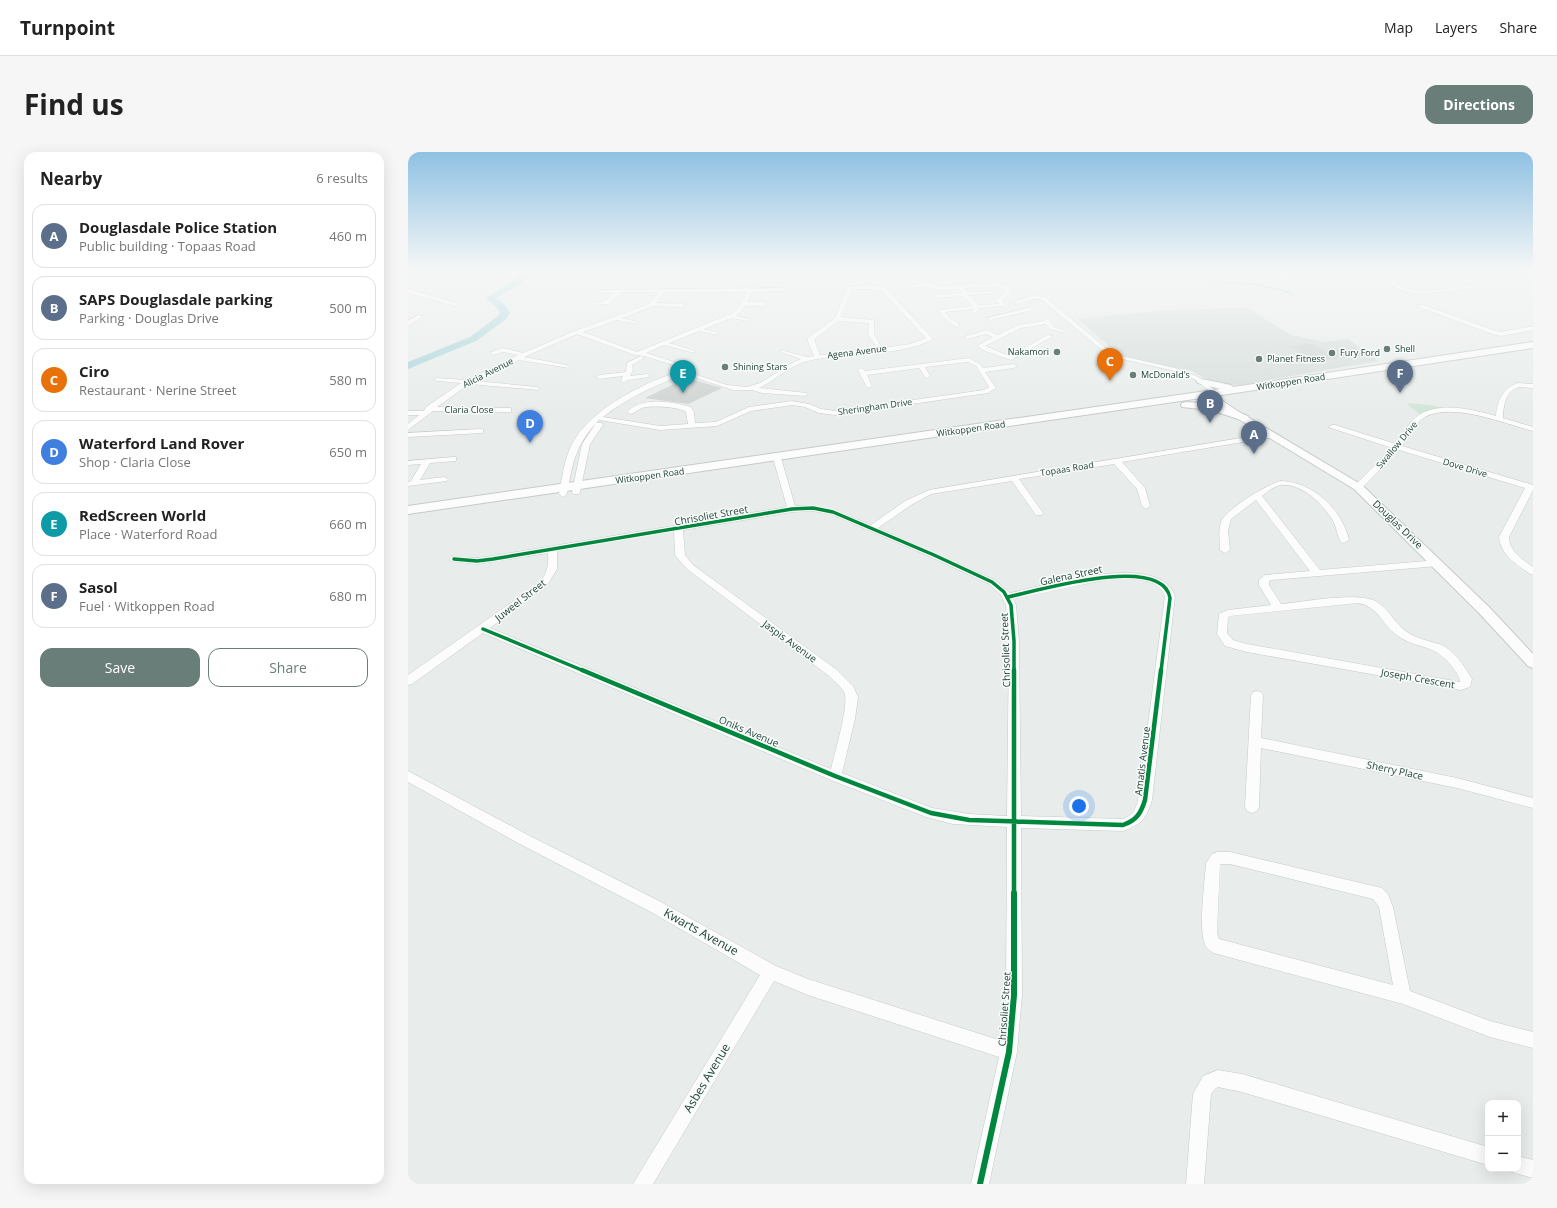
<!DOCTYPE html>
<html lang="en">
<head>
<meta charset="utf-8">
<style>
	:root { --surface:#fff; --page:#f6f6f6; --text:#222; --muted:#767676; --line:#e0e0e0; --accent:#697e78 }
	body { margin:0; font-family:"Open Sans",sans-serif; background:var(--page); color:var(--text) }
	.controls { position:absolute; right:12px; bottom:12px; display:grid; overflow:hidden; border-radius:8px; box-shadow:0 4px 16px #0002 }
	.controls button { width:36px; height:36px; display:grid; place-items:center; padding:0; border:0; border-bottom:1px solid var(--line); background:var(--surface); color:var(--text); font:20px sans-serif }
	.you { position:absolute; left:671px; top:654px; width:14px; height:14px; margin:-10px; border:3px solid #fff; border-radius:50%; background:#1a73e8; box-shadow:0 0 0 6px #1a73e833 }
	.badge { display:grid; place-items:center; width:26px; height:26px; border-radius:50%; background:var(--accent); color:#fff; font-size:13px; font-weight:700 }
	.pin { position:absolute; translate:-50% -33px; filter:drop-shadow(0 1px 2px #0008) }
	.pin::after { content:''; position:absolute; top:21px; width:14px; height:12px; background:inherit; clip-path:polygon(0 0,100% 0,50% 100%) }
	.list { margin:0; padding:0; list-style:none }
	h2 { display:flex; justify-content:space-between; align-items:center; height:52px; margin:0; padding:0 16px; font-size:17px }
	h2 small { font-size:13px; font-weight:400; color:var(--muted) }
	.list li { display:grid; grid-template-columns:26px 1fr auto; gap:12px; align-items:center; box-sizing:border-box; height:64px; margin:0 8px 8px; padding:0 8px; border:1px solid var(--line); border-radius:12px }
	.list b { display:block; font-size:15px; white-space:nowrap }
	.list p { margin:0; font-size:13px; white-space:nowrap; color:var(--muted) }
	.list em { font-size:13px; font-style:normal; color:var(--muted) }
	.actions { display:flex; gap:8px; padding:12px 16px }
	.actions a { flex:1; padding:9px 0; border:1px solid var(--accent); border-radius:12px; text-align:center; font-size:14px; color:var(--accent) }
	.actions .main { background:var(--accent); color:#fff }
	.map { position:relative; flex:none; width:1125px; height:1032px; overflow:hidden; border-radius:12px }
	header { display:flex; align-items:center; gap:24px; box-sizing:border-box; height:56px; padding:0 20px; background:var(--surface); border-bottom:1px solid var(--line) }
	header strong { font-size:19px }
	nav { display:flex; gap:22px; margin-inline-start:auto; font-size:14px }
	.intro { display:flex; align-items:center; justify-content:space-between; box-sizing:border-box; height:96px; padding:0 24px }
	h1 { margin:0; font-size:28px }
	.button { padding:10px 18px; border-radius:12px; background:var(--accent); color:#fff; font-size:14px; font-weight:700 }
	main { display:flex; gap:24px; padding:0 24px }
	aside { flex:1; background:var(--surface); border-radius:12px; box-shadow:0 4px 16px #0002 }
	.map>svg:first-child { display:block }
	.built { fill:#d6dedb }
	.green { fill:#d1e6d8 }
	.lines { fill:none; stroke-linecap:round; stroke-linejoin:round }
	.stream { stroke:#a9d4db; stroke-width:1.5 }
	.river { fill:#a9d4db; fill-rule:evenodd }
	.building { fill:#cfd4d2 }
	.minor-casing { stroke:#c5cac8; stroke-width:1 }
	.tertiary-casing { stroke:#c5cac8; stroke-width:2 }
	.secondary-casing { stroke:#c3cbc8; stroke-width:2 }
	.minor { fill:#fcfcfc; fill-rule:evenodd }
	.tertiary { fill:#fcfcfc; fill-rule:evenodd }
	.secondary { fill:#fcfcfc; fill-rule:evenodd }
	.cycleway-far2-casing { stroke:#f7fbf9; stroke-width:5.5 }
	.cycleway-far1-casing { stroke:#f7fbf9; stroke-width:7 }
	.cycleway-casing { stroke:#f7fbf9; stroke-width:8 }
	.cycleway-far2 { stroke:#00873e; stroke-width:3.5 }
	.cycleway-far1 { stroke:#00873e; stroke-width:4.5 }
	.cycleway { stroke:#00873e; stroke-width:6 }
	.poi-dot { fill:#697e78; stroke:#f7fbf9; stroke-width:1.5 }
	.labels { text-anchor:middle; stroke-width:3; stroke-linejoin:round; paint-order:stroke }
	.far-poi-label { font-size:9px; fill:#24423a; stroke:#f7fbf9; text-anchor:start }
	.far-street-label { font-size:9px; fill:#24423a; stroke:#f7fbf9 }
	.street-label { font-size:10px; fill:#24423a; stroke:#f7fbf9 }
	.near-street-label { font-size:12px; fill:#24423a; stroke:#f7fbf9 }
</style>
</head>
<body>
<header>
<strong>Turnpoint</strong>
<nav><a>Map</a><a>Layers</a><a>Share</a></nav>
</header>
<div class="intro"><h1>Find us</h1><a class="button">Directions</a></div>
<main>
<aside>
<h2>Nearby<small>6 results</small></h2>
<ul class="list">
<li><span class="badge" style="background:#5c6f8a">A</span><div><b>Douglasdale Police Station</b><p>Public building · Topaas Road</p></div><em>460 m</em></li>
<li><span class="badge" style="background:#5c6f8a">B</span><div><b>SAPS Douglasdale parking</b><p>Parking · Douglas Drive</p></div><em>500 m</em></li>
<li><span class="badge" style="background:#e8710a">C</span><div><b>Ciro</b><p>Restaurant · Nerine Street</p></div><em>580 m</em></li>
<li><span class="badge" style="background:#3f7fe0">D</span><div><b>Waterford Land Rover</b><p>Shop · Claria Close</p></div><em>650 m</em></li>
<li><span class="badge" style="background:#0f9aa8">E</span><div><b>RedScreen World</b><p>Place · Waterford Road</p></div><em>660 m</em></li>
<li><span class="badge" style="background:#5c6f8a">F</span><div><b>Sasol</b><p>Fuel · Witkoppen Road</p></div><em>680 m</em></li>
</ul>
<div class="actions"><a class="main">Save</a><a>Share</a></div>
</aside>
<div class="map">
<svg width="1125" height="1032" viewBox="0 0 1125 1032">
	<rect width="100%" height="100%" fill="#e8edeb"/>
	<path class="built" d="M839 156 883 183 917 190 940 187 970 209 832 233 807 232 784 219 712 204 670 167 759 158Z"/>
	<path class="green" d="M1000 251C1010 252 1029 253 1036 257L1012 262 1001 254Z"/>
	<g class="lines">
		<path class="stream" d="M801 128 821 131 846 132 881 140 885 143"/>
		<path class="river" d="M101 118H117L120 123 118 128 88 146 96 152 102 161 97 168 68 189 0 217V210L62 185 90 164 92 161 89 156 78 146 111 125V122Z"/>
	</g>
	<path class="building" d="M904 192 916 199 947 195 959 203 904 209 882 194Z
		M279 226 314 236 280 252 237 246Z"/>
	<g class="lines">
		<g class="minor-casing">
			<path id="minor" d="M22 118H31L0 125V121Z
				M188 118H212L210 119H190Z
				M780 118H818L805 121 782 119Z
				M844 118 853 119 908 121 911 123 908 125 853 123 846 121Z
				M975 118H979C982 122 984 128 988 131 1004 146 1046 135 1066 133L1069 135 1025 141H1004L993 138 985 134Z
				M518 130 533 134 591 131 602 135 603 141 594 148 597 152 595 154 572 156 567 161 564 159 566 157 537 160 543 167 551 172V174L549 175 539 169 531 160V158L564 154 555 144 528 146 525 144 528 142 554 141 551 137 533 138 518 134 504 136 501 134ZM591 135 597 137V140L588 148 591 152 570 153 560 143 582 142 585 140 584 139 559 140 556 136Z
				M464 133 478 137 524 186V188C486 206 440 199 400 209 382 213 368 228 351 236L399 241 400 242 397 244 354 241 344 238H325L279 223 278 221C249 233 220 245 195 265L252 274 280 272 278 260C273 255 242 253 234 256 230 257 227 261 223 262L219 260C234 244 264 250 283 255L286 260 287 271 308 270 341 255 384 249 401 252 413 257 427 259 576 238 581 235 568 214 560 210 517 215 522 224 519 226 517 225 511 216 459 223 464 234 461 236 458 234 450 218 453 216 457 219 561 206 572 212 575 216 606 212 609 214 606 216 577 220 588 236 580 241 427 263 411 261 397 255 384 253 343 259 309 274 252 278 191 268C167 293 165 310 159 342L155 345 151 342C154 326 156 309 163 294 181 257 238 229 276 218L279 221H283L319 233 339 235 352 231 382 212 393 207 373 200V198L399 205 406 204 400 190V186L427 166 440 135ZM444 137H464L474 139 518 186 502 192 474 196 466 182V168L432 165ZM430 169 461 171 460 182 469 196 412 203 406 187Z
				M374 136 377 138 376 139 344 140 339 150H357L360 152 357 154H337L328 164 341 167V169L323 166 296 177 310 181V183L291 179 261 191 287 199V201L256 193 238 201 285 216V218H281L236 204 227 203 169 182 116 205 159 213 162 215 161 216 111 208 68 229 129 235 131 236V238L61 232 29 255 100 256H103V260L25 259 0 278V272L11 263H0V259H16L18 255 53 231 29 229 27 228V226L59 228 110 203 95 200 85 203 82 201 83 200 95 196 115 201 167 179 236 154 242 151 250 140H213L201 152 184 153V151L197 149 206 141H194L191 139 192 138ZM256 140H339L331 155 325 161 229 200 175 180 209 168 230 172V170L214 166 245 154 276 155V153L274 152 248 151Z
				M0 137 49 151 50 152 47 154 0 141Z
				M625 143 637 145 705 202 775 218 792 226 810 241 805 242 788 228 771 220 701 204 633 147H625L609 152 606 150Z
				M1011 153H1015L1088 179 1093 180 1125 174V178L1093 184 1087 183 1011 155Z
				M623 155 625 156V158L582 168 579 166Z
				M10 163 15 164 0 174V169Z
				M638 166 642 169 646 175 658 179V181L642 177 638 172 613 176 577 194 602 204 640 183 645 184 603 208 577 199 569 194 585 185 578 182 559 187 556 185 578 178 590 183 610 173 636 169Z
				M233 204 236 206 224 213 225 218 222 224 239 222 241 223V225L220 228 216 231 213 229 215 224 191 227 188 225 191 223 218 220 219 211Z
				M1110 231 1125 232V236C1121 236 1116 235 1112 235 1098 237 1095 255 1095 266L1125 275V279C1097 272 1045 250 1017 265 1007 271 1001 285 994 294L1125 333V338L1101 385C1101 399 1114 407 1125 415V423L1122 422C1109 413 1092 402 1091 385L1117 336 991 298 958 332 953 337H947L946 335 947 333 984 296 920 275 924 273H927L988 292C995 283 1001 269 1011 263 1033 249 1065 258 1088 264 1089 249 1095 236 1110 231Z
				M188 271H194L195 273 182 292 172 340 171 342H165L164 340 174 292Z
				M72 277H75V281L0 285V281Z
				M863 281 867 283 866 285 714 310 737 336 742 354 738 357 734 354 729 337 706 312 611 327 635 361 634 363H628L604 329 523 342 503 353 470 376 587 428 602 441C635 434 752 398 767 444L744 648C738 667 734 672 715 679L613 676 614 843 609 900 581 1032H563L591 905 400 843 366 829 245 1032H225L352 823 243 760 110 691 0 630V619L120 683 253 750 368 814 400 827 594 889 598 843 599 675 545 672 518 665 423 628 75 481 4 532 0 533V523L130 432C139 423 141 413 140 401L69 412 43 409 41 407 43 405 69 406 85 404 379 355 365 306 369 304 373 306 387 354C417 353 436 362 463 373L497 349 521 338ZM405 359 423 362 523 405 581 432 592 442 598 453 601 489 599 664 561 662 524 656 434 621 447 567 450 545 445 534 429 518 285 413 277 403 275 378 384 360ZM266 379 267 403 279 417 421 524C426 529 433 534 436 540 442 551 426 603 423 617L82 476 140 432 149 417V399ZM701 427C718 426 750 424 757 444L730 648C728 657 724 664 715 667L613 664 611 489 608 453 605 447Z
				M45 305H48V309L22 311 12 328 36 325 40 327 39 329 0 334V330L3 329 13 312 0 313V309Z
				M873 329C905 330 934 357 941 388L936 391 933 390C929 384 929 376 925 369 916 353 894 331 873 333 866 334 859 340 854 344L912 418 1030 408 1035 411 1030 414 863 428 861 429V433L873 452C895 450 952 439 969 450 982 458 988 474 1002 482 1011 487 1021 489 1031 492 1046 497 1056 514 1064 527L1062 535 1053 538 839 500 817 494 809 482 811 462 820 458 863 453 851 433V428L857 423 902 419 848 348 823 367 820 379 822 398 817 401 812 398C812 389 810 379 813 370 818 357 859 332 873 329ZM950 451C970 454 974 473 990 484 1012 499 1026 490 1045 516 1048 520 1052 525 1052 530L839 492 825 488 819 481 820 466 822 464Z
				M849 539 853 540 855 543 853 586 1049 626 1125 646V656L1049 636 853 596 851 655 849 659 844 661 839 659 837 655 843 543 845 540Z
				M809 700H822L974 736 980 742 985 755 1002 839 1082 869 1125 880V896L1082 885 995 852 813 803C808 802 803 800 799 796 789 785 797 728 798 711L804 702ZM812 712H822L965 747 971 755 985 833 811 787 809 781Z
				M810 918 834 922 1080 995V1013L834 940 810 935 807 937 803 942 796 1032H778L785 942 795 924Z
				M1110 1004 1125 1008V1026L1103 1020 1102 1017H1110Z"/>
		</g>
		<g class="tertiary-casing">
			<path id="tertiary" d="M800 239 828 258 954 333 1081 455 1125 502V516L1120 514 1071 461 946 337 822 262 797 244 796 242 797 240Z"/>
		</g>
		<g class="secondary-casing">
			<path id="secondary" d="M1125 190V196L807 244 0 362V354L812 237 790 231 788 229 790 227C793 226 818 232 823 233L825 235Z
				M778 250 804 252 840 264 841 266 836 269 803 258 774 255 773 253 774 251Z"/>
		</g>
		<use href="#minor" class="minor"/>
		<use href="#tertiary" class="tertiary"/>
		<use href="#secondary" class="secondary"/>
		<g class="cycleway-far2-casing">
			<path id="cycleway-far2" d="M46 407 69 409 85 407 384 357 405 356 425 360 526 403 584 430 596 440 603 453 606 489V519
				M600 445C628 439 754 401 762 446L753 519
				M75 477 176 519"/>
		</g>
		<g class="cycleway-far1-casing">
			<path id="cycleway-far1" d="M174 518 427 624 523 661 561 668 715 673C729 668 733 661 737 648L753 518
				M606 518V742"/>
		</g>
		<g class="cycleway-casing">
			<path id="cycleway" d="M572 1032 601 900 606 843V741"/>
		</g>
		<use href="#cycleway-far2" class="cycleway-far2"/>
		<use href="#cycleway-far1" class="cycleway-far1"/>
		<use href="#cycleway" class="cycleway"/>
	</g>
	<linearGradient id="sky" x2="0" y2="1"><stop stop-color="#8fc1e3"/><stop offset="0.45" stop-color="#f5f7f6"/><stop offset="1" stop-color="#f5f7f6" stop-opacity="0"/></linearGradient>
	<rect width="1125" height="262" fill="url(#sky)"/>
	<g class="poi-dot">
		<circle cx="979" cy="197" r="4"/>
		<circle cx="649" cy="200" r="4"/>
		<circle cx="924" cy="201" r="4"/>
		<circle cx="851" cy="207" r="4"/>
		<circle cx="317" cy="215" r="4"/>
		<circle cx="725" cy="223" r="4"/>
	</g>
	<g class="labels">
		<g class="far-poi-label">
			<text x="987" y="200">Shell</text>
			<text x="641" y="203" text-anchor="end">Nakamori</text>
			<text x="932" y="204">Fury Ford</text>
			<text x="859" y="210">Planet Fitness</text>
			<text x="325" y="218">Shining Stars</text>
			<text x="733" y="226">McDonald's</text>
		</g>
		<g class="far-street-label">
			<text transform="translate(449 200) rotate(-7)" y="3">Agena Avenue</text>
			<text transform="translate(80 221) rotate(-27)" y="3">Alicia Avenue</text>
			<text transform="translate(883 230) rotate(-9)" y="3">Witkoppen Road</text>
			<text transform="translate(467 255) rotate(-8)" y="3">Sheringham Drive</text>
			<text x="61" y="261">Claria Close</text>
			<text transform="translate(563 277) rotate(-8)" y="3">Witkoppen Road</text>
			<text transform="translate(989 293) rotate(-50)" y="3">Swallow Drive</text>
			<text transform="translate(1057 316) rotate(17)" y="3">Dove Drive</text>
			<text transform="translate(659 317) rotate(-9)" y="3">Topaas Road</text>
			<text transform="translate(242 324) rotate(-8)" y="3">Witkoppen Road</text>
		</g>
		<g class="street-label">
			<text transform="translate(303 363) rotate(-10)" y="4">Chrisoliet Street</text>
			<text transform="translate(990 372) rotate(44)" y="4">Douglas Drive</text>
			<text transform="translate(663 423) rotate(-12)" y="4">Galena Street</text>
			<text transform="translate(112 448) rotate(-38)" y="4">Juweel Street</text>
			<text transform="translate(382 489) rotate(36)" y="4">Jaspis Avenue</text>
			<text transform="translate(597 498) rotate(-92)" y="4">Chrisoliet Street</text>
			<text transform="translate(1010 526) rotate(10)" y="4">Joseph Crescent</text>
			<text transform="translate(341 579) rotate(23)" y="4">Oniks Avenue</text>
			<text transform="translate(734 609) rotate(-83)" y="4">Amatis Avenue</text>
			<text transform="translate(987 618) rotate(12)" y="4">Sherry Place</text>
			<text transform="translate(596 857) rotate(-86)" y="4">Chrisoliet Street</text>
		</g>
		<g class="near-street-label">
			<text transform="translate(293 780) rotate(29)" y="4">Kwarts Avenue</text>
			<text transform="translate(299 926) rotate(-59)" y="4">Asbes Avenue</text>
		</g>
	</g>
</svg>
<div class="controls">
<button>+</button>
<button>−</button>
</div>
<div class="you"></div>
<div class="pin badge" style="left:846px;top:302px;background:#5c6f8a">A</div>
<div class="pin badge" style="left:802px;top:271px;background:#5c6f8a">B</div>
<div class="pin badge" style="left:702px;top:229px;background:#e8710a">C</div>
<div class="pin badge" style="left:122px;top:291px;background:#3f7fe0">D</div>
<div class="pin badge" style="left:275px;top:241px;background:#0f9aa8">E</div>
<div class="pin badge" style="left:992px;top:241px;background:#5c6f8a">F</div>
</div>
</main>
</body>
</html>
